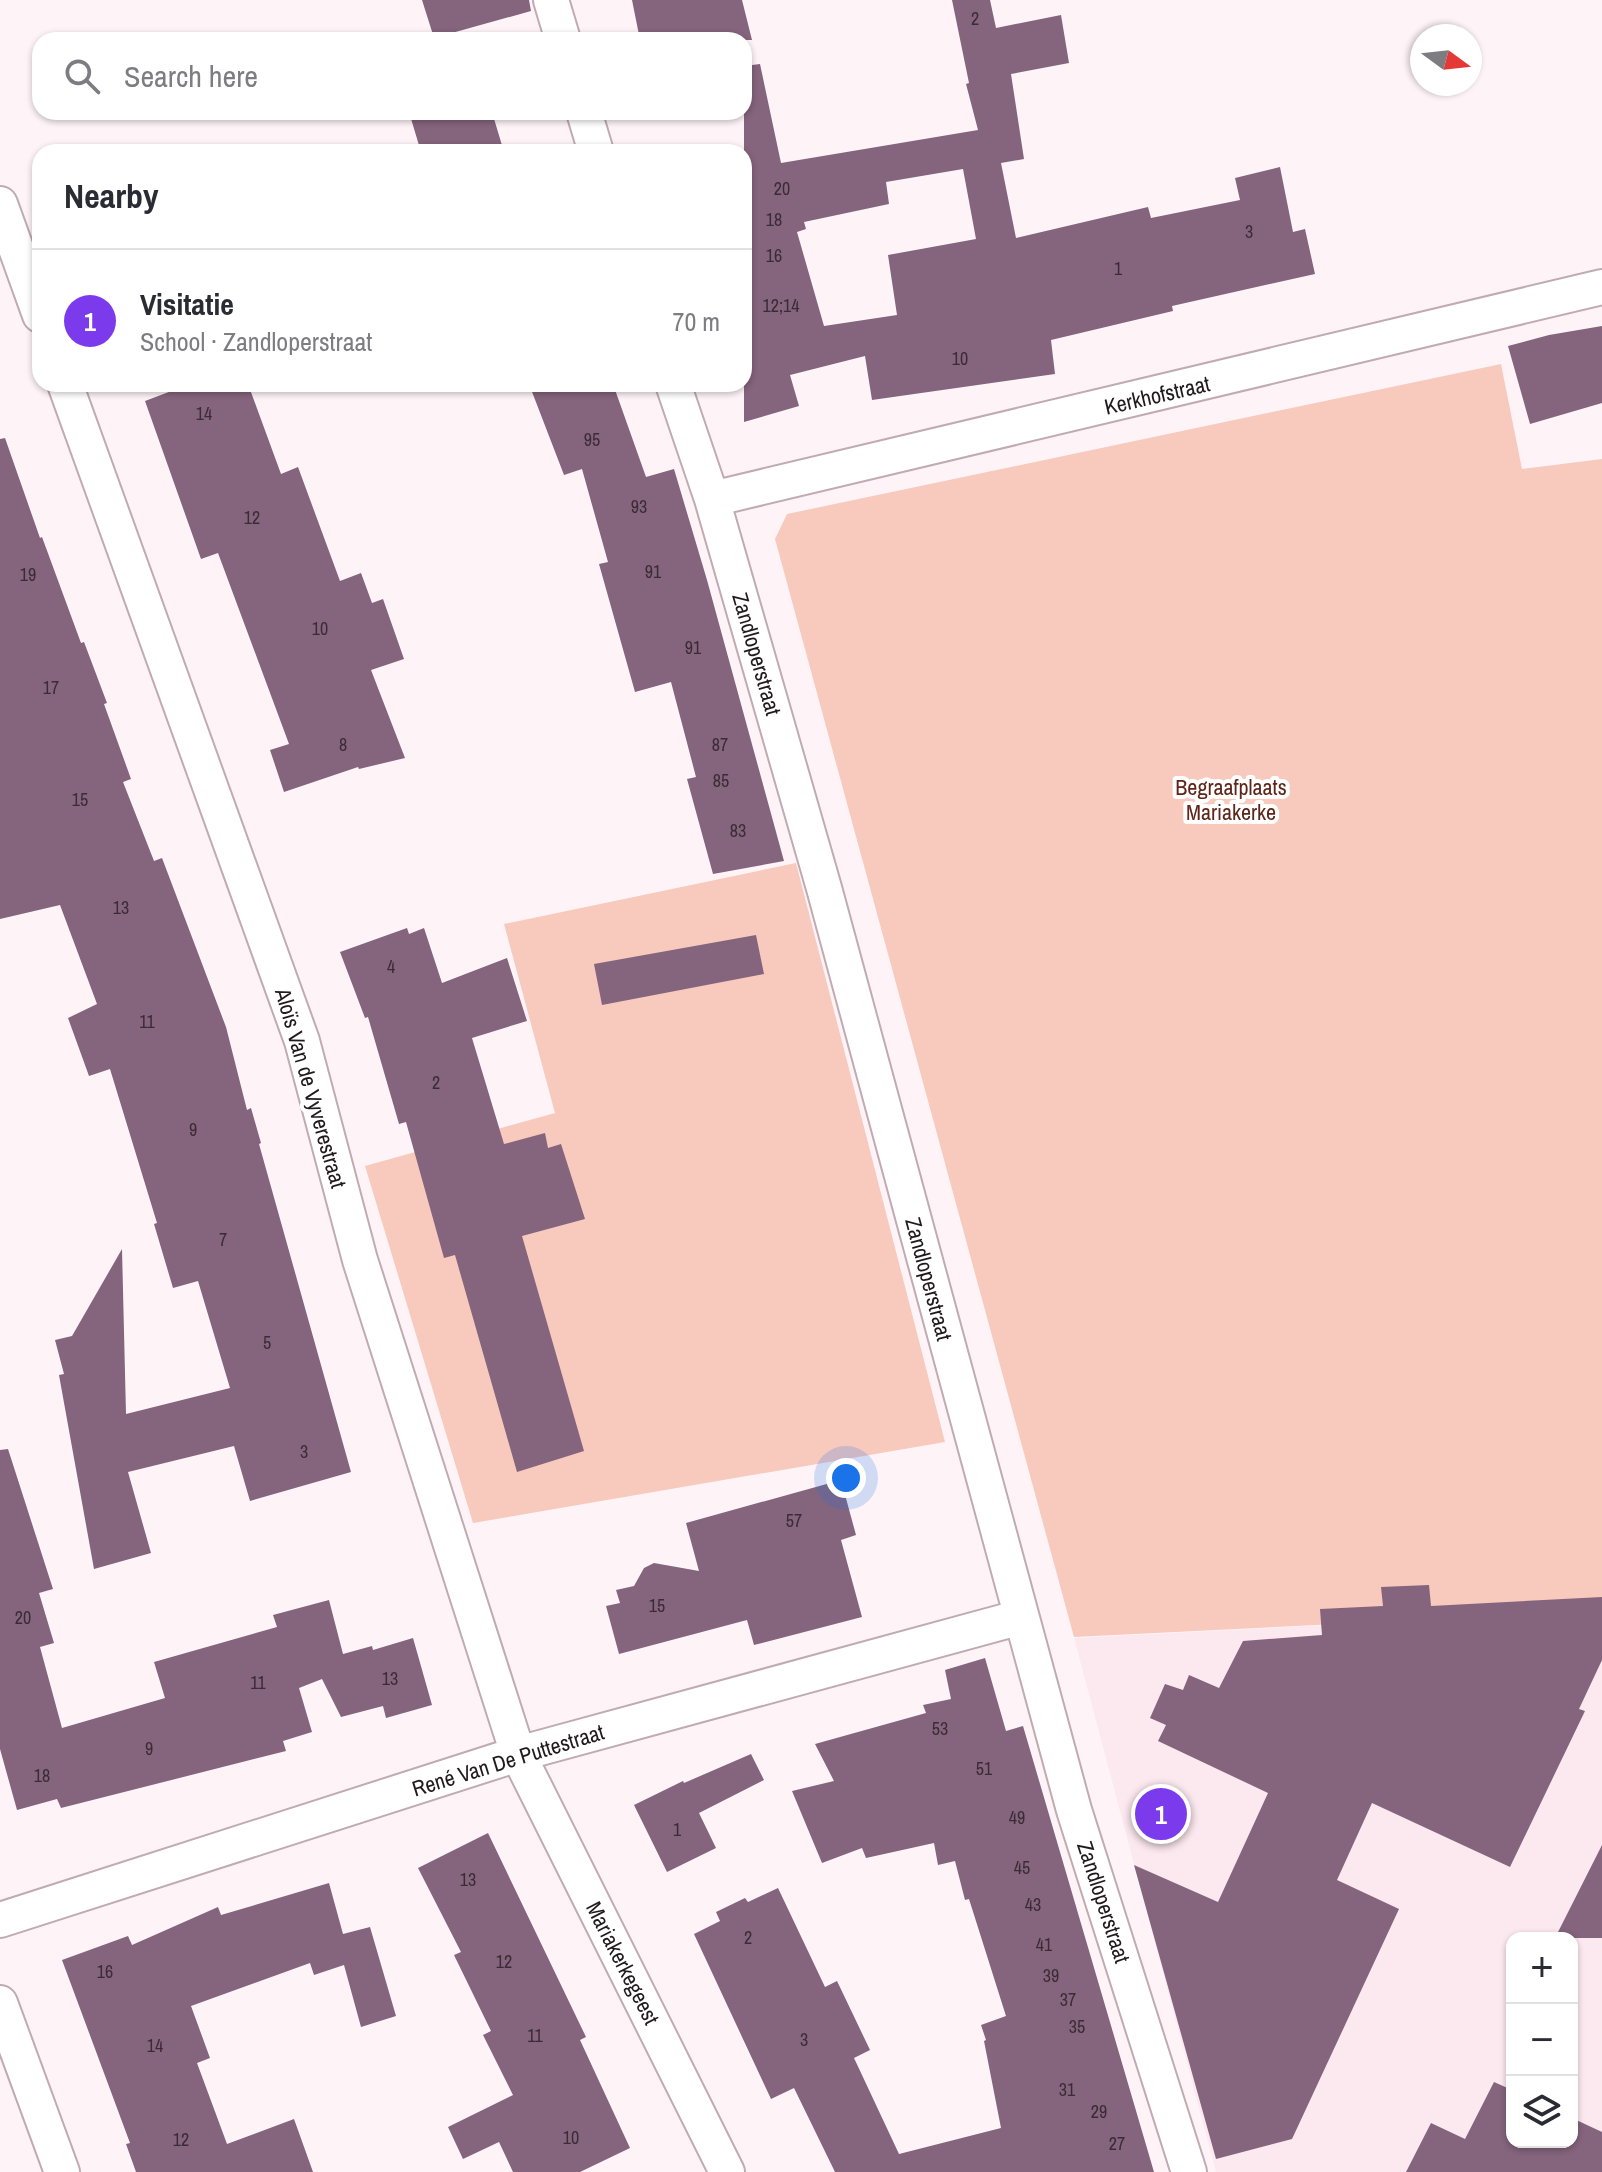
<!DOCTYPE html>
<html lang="en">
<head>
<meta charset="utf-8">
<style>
	:root { --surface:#fff; --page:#f2f2f3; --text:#2b2b33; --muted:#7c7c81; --line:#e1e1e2; --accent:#7c3aed }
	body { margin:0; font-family:"Archivo Narrow",sans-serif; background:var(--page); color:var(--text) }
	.controls { position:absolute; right:24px; bottom:24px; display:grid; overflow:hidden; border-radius:16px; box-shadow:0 2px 6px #0004 }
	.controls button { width:72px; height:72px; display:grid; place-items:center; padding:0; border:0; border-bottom:2px solid var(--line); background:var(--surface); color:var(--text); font:40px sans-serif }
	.compass { position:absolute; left:1410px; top:24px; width:72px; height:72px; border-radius:50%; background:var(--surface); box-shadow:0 2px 6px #0004; rotate:105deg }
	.you { position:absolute; left:846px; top:1478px; width:28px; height:28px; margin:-20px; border:6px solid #fff; border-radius:50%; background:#1a73e8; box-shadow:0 0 0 12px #1a73e833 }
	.badge { display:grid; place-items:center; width:52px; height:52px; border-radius:50%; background:var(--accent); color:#fff; font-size:26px; font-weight:700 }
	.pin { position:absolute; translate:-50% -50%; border:4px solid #fff; box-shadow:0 2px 8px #0006 }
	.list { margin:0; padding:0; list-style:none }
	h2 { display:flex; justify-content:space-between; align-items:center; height:104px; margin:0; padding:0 32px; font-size:34px }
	h2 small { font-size:26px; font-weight:400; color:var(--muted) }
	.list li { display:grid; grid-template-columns:52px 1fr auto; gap:24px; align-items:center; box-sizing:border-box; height:144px; padding:0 32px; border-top:2px solid var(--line) }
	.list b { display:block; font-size:30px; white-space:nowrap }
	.list p { margin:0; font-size:26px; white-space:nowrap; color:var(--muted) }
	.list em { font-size:26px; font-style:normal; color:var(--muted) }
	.icon { flex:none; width:44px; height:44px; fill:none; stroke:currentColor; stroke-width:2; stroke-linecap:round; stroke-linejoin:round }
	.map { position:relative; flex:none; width:1602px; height:2172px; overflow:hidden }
	.search { position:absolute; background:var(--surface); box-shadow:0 2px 6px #0004; left:32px; top:32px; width:720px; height:88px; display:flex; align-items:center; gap:20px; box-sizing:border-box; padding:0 28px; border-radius:24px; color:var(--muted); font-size:30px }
	.panel { position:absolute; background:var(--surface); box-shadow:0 2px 6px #0004; left:32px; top:144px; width:720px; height:248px; border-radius:24px }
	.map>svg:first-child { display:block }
	.built { fill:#fce8ef; fill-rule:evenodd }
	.green { fill:#f8c9bd }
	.building { fill:#85647d; fill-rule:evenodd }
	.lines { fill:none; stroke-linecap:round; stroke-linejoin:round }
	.street-casing { stroke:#c1abb2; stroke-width:38 }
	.street { stroke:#fff; stroke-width:34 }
	.labels { text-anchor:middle; stroke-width:8; stroke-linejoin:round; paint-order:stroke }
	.number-label { font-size:18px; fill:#3a2c34 }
	.street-label { font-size:22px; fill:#21191c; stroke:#fff }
	.park-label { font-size:22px; fill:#5e2518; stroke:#fff }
</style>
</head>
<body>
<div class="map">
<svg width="1602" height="2172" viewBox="0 0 1602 2172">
	<rect width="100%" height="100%" fill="#fef4f7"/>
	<path class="built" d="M1602 1611V2172H1216L1074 1638ZM1512 1938H1572V2142H1512Z"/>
	<path class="green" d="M1501 364 1522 469 1602 459V1611L1074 1637 775 539 787 514Z
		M796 863 945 1442 473 1523 365 1166 555 1113 504 924Z"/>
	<path class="building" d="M422 0H529L531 11 434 38Z
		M632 0H742L752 40H640Z
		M952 0H990L996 28 1061 15 1069 63 1011 74 1024 159 1001 163 1016 238 1148 207 1151 218 1240 200 1235 178 1280 167 1293 232 1305 229 1315 274 1172 306 1173 311 1051 340 1055 374 872 400 865 356 790 375 799 406 744 422V66L760 64 781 163 978 130 966 84 969 83ZM963 169 976 239 888 255 897 315 824 326 797 232 806 229 804 222 889 204 886 182Z
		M409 112H492L504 152H421Z
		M1602 326V403L1530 424 1508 346 1549 335Z
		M190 384H248L281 474 298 467 340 581 361 573 372 603 383 599 404 659 371 670 405 758 359 769 358 767 284 792 270 750 289 744 218 553 201 559 145 401Z
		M529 384H613L646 477 674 469 707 580 784 861 713 874 687 779 696 777 671 682 635 692 599 564 608 562 582 469 564 475Z
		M5 438 40 538 42 537 81 643 84 642 107 703 104 704 131 779 123 782 154 861 162 858 226 1027 247 1110 251 1108 261 1143 259 1144 351 1472 250 1501 234 1446 128 1472 151 1553 94 1569 59 1375 64 1374 55 1340 72 1336 122 1249 126 1414 230 1388 198 1281 173 1288 154 1224 157 1223 110 1069 89 1076 68 1018 97 1004 60 905 0 919V439Z
		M407 928 409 934 424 928 442 983 507 958 527 1021 472 1038 504 1144 545 1133 548 1148 561 1144 585 1219 522 1236 584 1451 517 1472 455 1255 444 1258 406 1122 399 1124 368 1017 365 1018 340 952Z
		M756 935 764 974 602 1005 594 964Z
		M8 1449 53 1589 39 1593 54 1643 40 1647 62 1728 165 1698 154 1662 277 1627 273 1615 329 1600 343 1654 372 1646 373 1650 413 1638 432 1705 386 1718 383 1706 341 1717 322 1679 299 1688 312 1732 283 1741 286 1751 61 1808 57 1799 17 1810 0 1749V1450Z
		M841 1480 856 1535 841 1540 862 1617 754 1645 747 1620 619 1654 606 1606 620 1603 616 1590 634 1586 644 1568 654 1563 699 1571 686 1523Z
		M1429 1585 1431 1606 1602 1597V1660L1579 1709 1585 1711 1510 1867 1372 1803 1337 1880 1399 1909 1292 2139 1216 2159 1134 1865 1218 1902 1268 1793 1158 1741 1166 1725 1150 1718 1165 1684 1183 1690 1189 1675 1219 1688 1243 1641 1322 1635 1320 1609 1383 1606 1381 1587Z
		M985 1658 1006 1731 1023 1726 1154 2172H835L794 2088 771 2099 694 1934 720 1921 716 1912 745 1898 748 1902 778 1888 825 1987 837 1981 870 2050 854 2058 899 2154 1001 2128 984 2041 986 2040 981 2025 1006 2016 969 1899 965 1900 955 1861 938 1865 934 1843 866 1858 862 1848 822 1863 792 1791 834 1781 815 1744 926 1713 923 1705 951 1699 945 1670Z
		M751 1754 764 1780 699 1813 716 1848 667 1872 634 1805 683 1781 684 1783Z
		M488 1833 586 2037 580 2040 630 2148 580 2172H513L499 2142 463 2159 448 2127 513 2095 483 2035 491 2031 454 1955 461 1952 418 1868Z
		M1602 1845V1938H1555Z
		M329 1883 343 1934 370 1927 396 2016 361 2027 344 1965 314 1975 310 1963 191 2006 210 2058 197 2063 227 2144 294 2119 313 2172H136L126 2144 130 2143 62 1960 128 1936 132 1945 218 1907 221 1915Z
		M1494 2082 1512 2090V2142H1572V2118L1602 2132V2172H1406L1431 2123 1465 2139Z"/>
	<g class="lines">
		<g class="street-casing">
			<path id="street" d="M551 0 563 40
				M584 112 596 152
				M0 204 40 315
				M65 384 302 1041 360 1260 518 1754 727 2172
				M673 384 712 499 824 888 1074 1810 1189 2172
				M712 499 1602 287
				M0 1920 518 1754 1021 1617
				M0 2003 62 2172"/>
		</g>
		<use href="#street" class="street"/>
	</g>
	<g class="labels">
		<g class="number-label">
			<text x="975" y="25">2</text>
			<text x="782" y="195">20</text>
			<text x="774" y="226">18</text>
			<text x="1249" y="238">3</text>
			<text x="774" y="262">16</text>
			<text x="1118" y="275">1</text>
			<text x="781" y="312">12;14</text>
			<text x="960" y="365">10</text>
			<text x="204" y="420">14</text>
			<text x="592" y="446">95</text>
			<text x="639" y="513">93</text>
			<text x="252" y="524">12</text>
			<text x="653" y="578">91</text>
			<text x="28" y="581">19</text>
			<text x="320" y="635">10</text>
			<text x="693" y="654">91</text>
			<text x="51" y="694">17</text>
			<text x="343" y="751">8</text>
			<text x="720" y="751">87</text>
			<text x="721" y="787">85</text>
			<text x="80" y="806">15</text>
			<text x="738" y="837">83</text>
			<text x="121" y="914">13</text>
			<text x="391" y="973">4</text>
			<text x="147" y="1028">11</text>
			<text x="436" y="1089">2</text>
			<text x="193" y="1136">9</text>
			<text x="223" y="1246">7</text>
			<text x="267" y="1349">5</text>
			<text x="304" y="1458">3</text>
			<text x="794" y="1527">57</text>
			<text x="657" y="1612">15</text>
			<text x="23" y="1624">20</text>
			<text x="390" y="1685">13</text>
			<text x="258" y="1689">11</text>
			<text x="940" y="1735">53</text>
			<text x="149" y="1755">9</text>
			<text x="984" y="1775">51</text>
			<text x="42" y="1782">18</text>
			<text x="1017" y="1824">49</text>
			<text x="677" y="1836">1</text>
			<text x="1022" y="1874">45</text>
			<text x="468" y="1886">13</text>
			<text x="1033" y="1911">43</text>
			<text x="748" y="1944">2</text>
			<text x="1044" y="1951">41</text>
			<text x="504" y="1968">12</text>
			<text x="105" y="1978">16</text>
			<text x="1051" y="1982">39</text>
			<text x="1068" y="2006">37</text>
			<text x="1077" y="2033">35</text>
			<text x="535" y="2042">11</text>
			<text x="804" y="2046">3</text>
			<text x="155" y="2052">14</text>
			<text x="1067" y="2096">31</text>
			<text x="1099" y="2118">29</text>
			<text x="571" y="2144">10</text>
			<text x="181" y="2146">12</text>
			<text x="1117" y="2150">27</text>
		</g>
		<g class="street-label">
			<text transform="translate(1157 395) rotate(-13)" y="8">Kerkhofstraat</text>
			<text transform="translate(757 654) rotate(74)" y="8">Zandloperstraat</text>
			<text transform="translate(311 1088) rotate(74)" y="8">Aloïs Van de Vyverestraat</text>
			<text transform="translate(929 1279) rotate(75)" y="8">Zandloperstraat</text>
			<text transform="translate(508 1760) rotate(-17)" y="8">René Van De Puttestraat</text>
			<text transform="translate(1104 1902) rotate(72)" y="8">Zandloperstraat</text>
			<text transform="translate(623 1963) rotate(63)" y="8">Mariakerkegeest</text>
		</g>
		<g class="park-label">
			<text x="1231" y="795">Begraafplaats<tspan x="1231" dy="25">Mariakerke</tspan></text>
		</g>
	</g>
</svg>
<div class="controls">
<button>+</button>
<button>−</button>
<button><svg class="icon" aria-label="layers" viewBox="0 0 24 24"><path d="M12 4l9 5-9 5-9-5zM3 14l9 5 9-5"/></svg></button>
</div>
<svg class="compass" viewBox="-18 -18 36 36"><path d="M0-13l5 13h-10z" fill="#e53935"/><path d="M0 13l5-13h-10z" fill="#7c7c81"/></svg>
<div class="you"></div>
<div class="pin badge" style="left:1161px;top:1814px">1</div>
<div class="search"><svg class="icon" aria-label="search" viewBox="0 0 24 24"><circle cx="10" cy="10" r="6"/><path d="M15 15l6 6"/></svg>Search here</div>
<section class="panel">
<h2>Nearby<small></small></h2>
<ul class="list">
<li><span class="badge">1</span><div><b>Visitatie</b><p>School · Zandloperstraat</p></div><em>70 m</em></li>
</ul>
</section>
</div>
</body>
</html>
